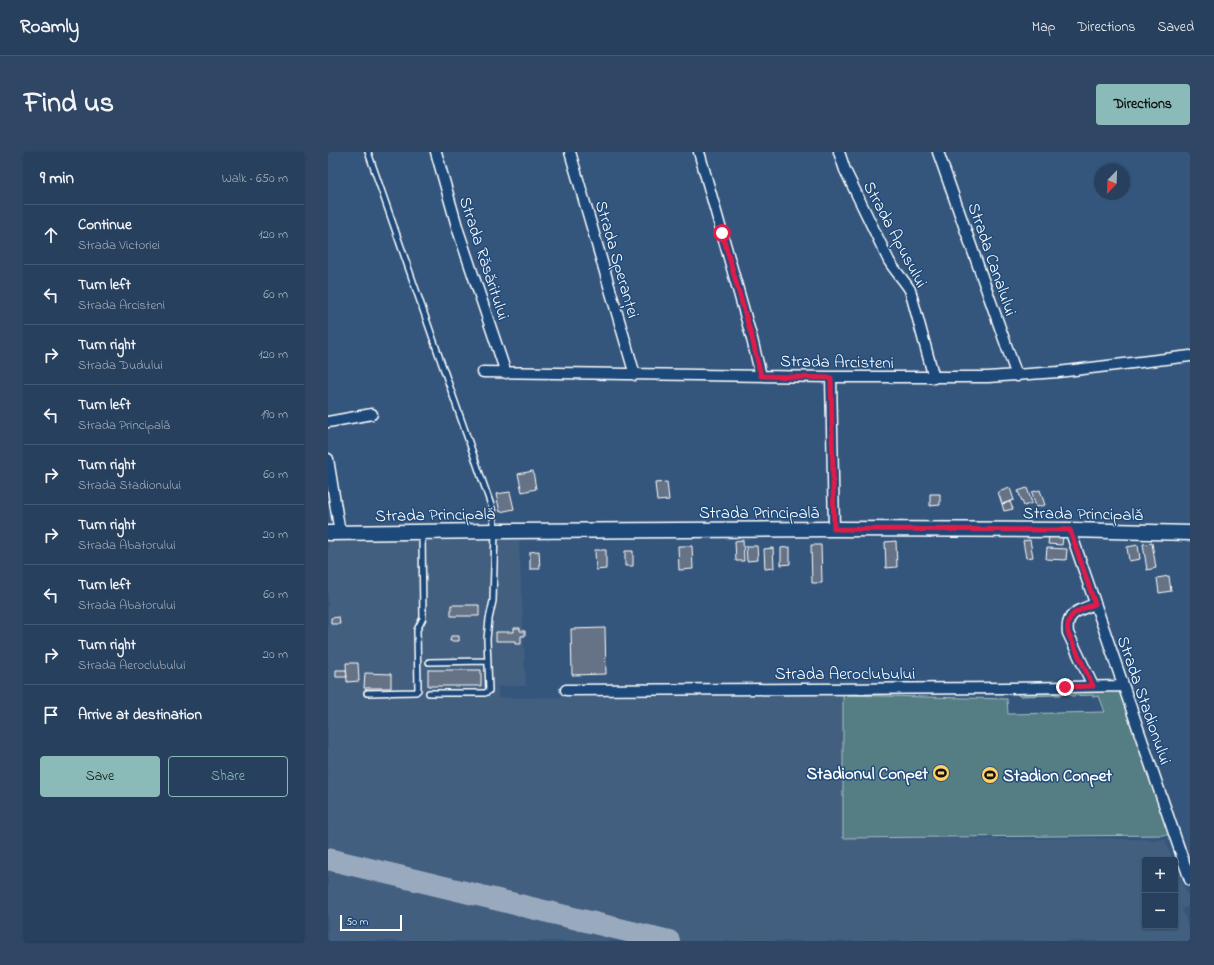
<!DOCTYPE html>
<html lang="en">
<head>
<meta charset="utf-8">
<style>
	:root { --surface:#27405e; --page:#2f4764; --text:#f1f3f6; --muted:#a4afbc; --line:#435973; --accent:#8bbbb9 }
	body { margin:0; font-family:"Indie Flower",sans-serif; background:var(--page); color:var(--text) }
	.controls { position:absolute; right:12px; bottom:12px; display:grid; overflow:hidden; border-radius:4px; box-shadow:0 1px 3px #0004 }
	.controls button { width:36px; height:36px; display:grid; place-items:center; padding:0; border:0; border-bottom:1px solid var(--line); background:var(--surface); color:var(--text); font:20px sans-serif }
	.compass { position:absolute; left:766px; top:12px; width:36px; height:36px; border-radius:50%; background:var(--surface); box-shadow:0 1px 3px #0004; rotate:203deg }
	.scale { position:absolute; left:12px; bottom:10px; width:62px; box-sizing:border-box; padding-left:4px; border:2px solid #fff; border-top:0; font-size:11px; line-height:14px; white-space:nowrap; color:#fff; -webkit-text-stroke:3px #1f4a7a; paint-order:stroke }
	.stop { position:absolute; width:12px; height:12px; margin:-9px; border:3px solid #e11d48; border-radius:50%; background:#fff }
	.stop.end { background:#e11d48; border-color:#fff; box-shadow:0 1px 4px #0008 }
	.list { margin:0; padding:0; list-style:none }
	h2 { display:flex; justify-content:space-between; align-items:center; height:52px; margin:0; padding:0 16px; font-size:17px }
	h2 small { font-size:13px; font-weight:400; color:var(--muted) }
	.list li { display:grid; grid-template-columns:26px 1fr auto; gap:12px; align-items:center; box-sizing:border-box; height:60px; padding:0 16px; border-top:1px solid var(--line) }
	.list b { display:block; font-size:15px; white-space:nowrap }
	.list p { margin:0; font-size:13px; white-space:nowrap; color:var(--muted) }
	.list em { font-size:13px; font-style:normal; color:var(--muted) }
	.actions { display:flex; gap:8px; padding:12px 16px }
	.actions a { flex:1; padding:9px 0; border:1px solid var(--accent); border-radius:4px; text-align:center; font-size:14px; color:var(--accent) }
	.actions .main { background:var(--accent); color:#111 }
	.icon { flex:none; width:22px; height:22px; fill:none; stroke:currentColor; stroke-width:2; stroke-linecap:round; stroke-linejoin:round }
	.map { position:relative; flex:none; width:862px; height:789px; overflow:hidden; border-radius:4px }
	header { display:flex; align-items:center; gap:24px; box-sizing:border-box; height:56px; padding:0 20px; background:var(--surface); border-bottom:1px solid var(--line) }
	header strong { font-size:19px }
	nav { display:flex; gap:22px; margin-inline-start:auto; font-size:14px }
	.intro { display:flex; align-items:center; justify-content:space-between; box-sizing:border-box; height:96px; padding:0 24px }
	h1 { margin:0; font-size:28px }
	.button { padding:10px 18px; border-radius:4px; background:var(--accent); color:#111; font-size:14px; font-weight:700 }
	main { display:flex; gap:24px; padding:0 24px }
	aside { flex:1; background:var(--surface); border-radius:4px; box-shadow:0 1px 3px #0004 }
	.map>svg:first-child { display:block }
	.built { fill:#435e7f }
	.green { fill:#547d84; stroke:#aabec2 }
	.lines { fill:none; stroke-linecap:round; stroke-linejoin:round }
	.taxiway { stroke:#9aaabe; stroke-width:22 }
	.building { fill:#667285; stroke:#fff }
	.lane-casing { stroke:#fff; stroke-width:8 }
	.street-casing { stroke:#fff; stroke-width:13 }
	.secondary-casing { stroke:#fff; stroke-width:17 }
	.lane { stroke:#1f4a7a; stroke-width:5 }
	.street { stroke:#1f4a7a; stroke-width:10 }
	.secondary { stroke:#1f4a7a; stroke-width:14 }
	.route { stroke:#e11d48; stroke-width:5 }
	.labels { text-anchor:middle; stroke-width:3; stroke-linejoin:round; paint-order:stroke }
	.street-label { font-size:17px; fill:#fff; stroke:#1f4a7a }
	.poi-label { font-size:17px; font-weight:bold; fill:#fff; stroke:#1f4a7a; text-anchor:end }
</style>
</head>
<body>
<header>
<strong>Roamly</strong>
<nav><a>Map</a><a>Directions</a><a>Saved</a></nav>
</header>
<div class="intro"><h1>Find us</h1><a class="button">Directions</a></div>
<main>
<aside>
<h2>9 min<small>Walk · 650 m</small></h2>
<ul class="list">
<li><svg class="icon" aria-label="ahead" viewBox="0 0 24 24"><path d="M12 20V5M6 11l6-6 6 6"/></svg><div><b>Continue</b><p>Strada Victoriei</p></div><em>120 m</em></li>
<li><svg class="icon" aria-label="left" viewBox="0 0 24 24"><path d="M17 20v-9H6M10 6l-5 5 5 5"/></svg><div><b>Turn left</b><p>Strada Arcisteni</p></div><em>60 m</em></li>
<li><svg class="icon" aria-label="right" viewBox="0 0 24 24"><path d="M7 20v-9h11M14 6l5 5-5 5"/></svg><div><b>Turn right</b><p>Strada Dudului</p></div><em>120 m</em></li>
<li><svg class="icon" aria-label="left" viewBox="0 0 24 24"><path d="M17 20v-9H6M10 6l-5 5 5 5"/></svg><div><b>Turn left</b><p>Strada Principală</p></div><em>190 m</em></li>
<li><svg class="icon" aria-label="right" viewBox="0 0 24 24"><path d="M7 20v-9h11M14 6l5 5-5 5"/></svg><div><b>Turn right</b><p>Strada Stadionului</p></div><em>60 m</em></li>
<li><svg class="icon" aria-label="right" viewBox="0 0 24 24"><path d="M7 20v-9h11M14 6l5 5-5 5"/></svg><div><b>Turn right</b><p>Strada Abatorului</p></div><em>20 m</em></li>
<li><svg class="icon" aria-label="left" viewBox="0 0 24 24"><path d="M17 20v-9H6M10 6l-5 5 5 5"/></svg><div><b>Turn left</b><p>Strada Abatorului</p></div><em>60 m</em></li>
<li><svg class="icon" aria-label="right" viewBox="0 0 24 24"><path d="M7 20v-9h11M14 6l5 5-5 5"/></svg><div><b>Turn right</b><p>Strada Aeroclubului</p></div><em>20 m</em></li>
<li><svg class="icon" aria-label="arrive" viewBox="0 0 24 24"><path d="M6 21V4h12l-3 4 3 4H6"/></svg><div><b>Arrive at destination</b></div></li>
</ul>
<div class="actions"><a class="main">Save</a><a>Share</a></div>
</aside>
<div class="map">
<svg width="862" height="789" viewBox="0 0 862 789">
	<rect width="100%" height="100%" fill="#34567d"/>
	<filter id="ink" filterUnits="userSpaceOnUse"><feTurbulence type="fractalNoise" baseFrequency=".025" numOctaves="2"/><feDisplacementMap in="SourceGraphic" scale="8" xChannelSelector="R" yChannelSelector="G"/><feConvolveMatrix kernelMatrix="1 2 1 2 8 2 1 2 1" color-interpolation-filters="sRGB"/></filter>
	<g filter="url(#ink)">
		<path class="built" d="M191 388 198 534H170V546L515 543V686L709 687 764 686 837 688 845 708H817V774H847V712L862 749V753L854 757 862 781V789H0V389Z"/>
		<path class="green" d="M781 533 795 540 845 682 839 683 515 686V543L679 547 680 562 777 560 771 544 765 545V543L743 544 741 541V538Z
			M690 539H732V543H730L691 544 689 542Z"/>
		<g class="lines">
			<path class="taxiway" d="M0 707 341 789"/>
		</g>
		<path class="building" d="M205 319 208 337 194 340 190 322Z
			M339 330 341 348 329 349 327 331Z
			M682 336 686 348 674 352 670 340Z
			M699 336 704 351 696 354 690 339Z
			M712 338 717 353 708 355 704 340Z
			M182 340 186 357 172 360 168 342Z
			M602 342H612V353L602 354Z
			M682 350 685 357 676 359 674 352Z
			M721 384 735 385 734 393 720 392Z
			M415 388 416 409H408L407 389Z
			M702 388 705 405 698 406 695 389Z
			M568 389 569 415 558 416 557 390Z
			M824 391 828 416 819 418 815 392Z
			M483 393H493L494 431H484Z
			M810 393 812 407 801 409 799 395Z
			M350 394H364L365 417 351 418Z
			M418 394H429L430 408 419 409Z
			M462 395V412L453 413V396Z
			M445 396 446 416 437 417 436 397Z
			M719 396 739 397 738 408 718 407Z
			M267 398H278V417L268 418Z
			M211 399 212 417H202V400Z
			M297 399H305V414H297Z
			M841 424 843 439 831 441 829 426Z
			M123 453H151V464H123Z
			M11 465 12 472H3V466Z
			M186 476H192V479H197V484H193V492H187V489H168V480H186Z
			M277 476 278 522 244 523 243 477Z
			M123 484H131V489H122Z
			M18 511H30L31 529 19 530Z
			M8 518H18L19 525H8Z
			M100 518H153V534H100Z
			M37 521 63 522V536H36Z"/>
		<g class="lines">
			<g class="lane-casing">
				<path id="lane" d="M40 0 164 356 167 379 165 449 161 467 159 487 161 539 157 541H101
					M101 510 159 509
					M39 541 88 540 90 538 89 478 95 466 94 382"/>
			</g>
			<g class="street-casing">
				<path id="street" d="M108 0 130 78 178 221
					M242 0 307 223
					M371 0 424 187 433 224
					M511 0 517 18 561 109C567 119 576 128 582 138L606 226
					M610 0 689 224
					M155 220 503 225H660L730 220 862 204
					M503 225 506 377
					M0 270 44 262
					M0 307 12 381
					M742 378 862 728
					M765 534 740 481C737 461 751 458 767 452
					M238 538 684 536 795 534"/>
			</g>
			<g class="secondary-casing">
				<path id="secondary" d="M0 381 167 379 506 377 742 378 862 381"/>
			</g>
			<use href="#lane" class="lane"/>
			<use href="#street" class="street"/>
			<use href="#secondary" class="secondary"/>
		</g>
	</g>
	<g class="lines" filter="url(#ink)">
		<path class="route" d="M394 81 424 186 433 224 503 226 506 377 742 378 767 452C751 458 737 461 740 481L765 534 737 535"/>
	</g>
	<defs>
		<g id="stadium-disc" transform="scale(0.9)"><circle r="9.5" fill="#ffd166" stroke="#1f4a7a"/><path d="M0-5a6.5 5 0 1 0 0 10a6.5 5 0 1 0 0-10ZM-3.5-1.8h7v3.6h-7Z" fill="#111"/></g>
	</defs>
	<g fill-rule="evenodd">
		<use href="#stadium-disc" x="613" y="621"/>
		<use href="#stadium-disc" x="662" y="623"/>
	</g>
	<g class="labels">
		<g class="street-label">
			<text transform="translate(568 82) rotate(62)" y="6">Strada Apusului</text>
			<text transform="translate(157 106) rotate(72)" y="6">Strada Răsăritului</text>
			<text transform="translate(290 107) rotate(74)" y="6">Strada Speranței</text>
			<text transform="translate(665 107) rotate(71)" y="6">Strada Canalului</text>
			<text transform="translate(509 209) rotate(1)" y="6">Strada Arcisteni</text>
			<text x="431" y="366">Strada Principală</text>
			<text transform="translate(755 361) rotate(1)" y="6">Strada Principală</text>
			<text transform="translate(107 362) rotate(-1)" y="6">Strada Principală</text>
			<text x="517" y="527">Strada Aeroclubului</text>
			<text transform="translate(817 548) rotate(71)" y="6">Strada Stadionului</text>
		</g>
		<g class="poi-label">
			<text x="600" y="627">Stadionul Conpet</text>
			<text x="675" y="629" text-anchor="start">Stadion Conpet</text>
		</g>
	</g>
</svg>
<div class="controls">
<button>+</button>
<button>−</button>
</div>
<svg class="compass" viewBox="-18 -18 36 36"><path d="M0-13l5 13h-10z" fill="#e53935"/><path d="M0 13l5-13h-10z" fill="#a4afbc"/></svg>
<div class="scale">50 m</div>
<div class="stop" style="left:394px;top:81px"></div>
<div class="stop end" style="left:737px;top:535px"></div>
</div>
</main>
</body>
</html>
